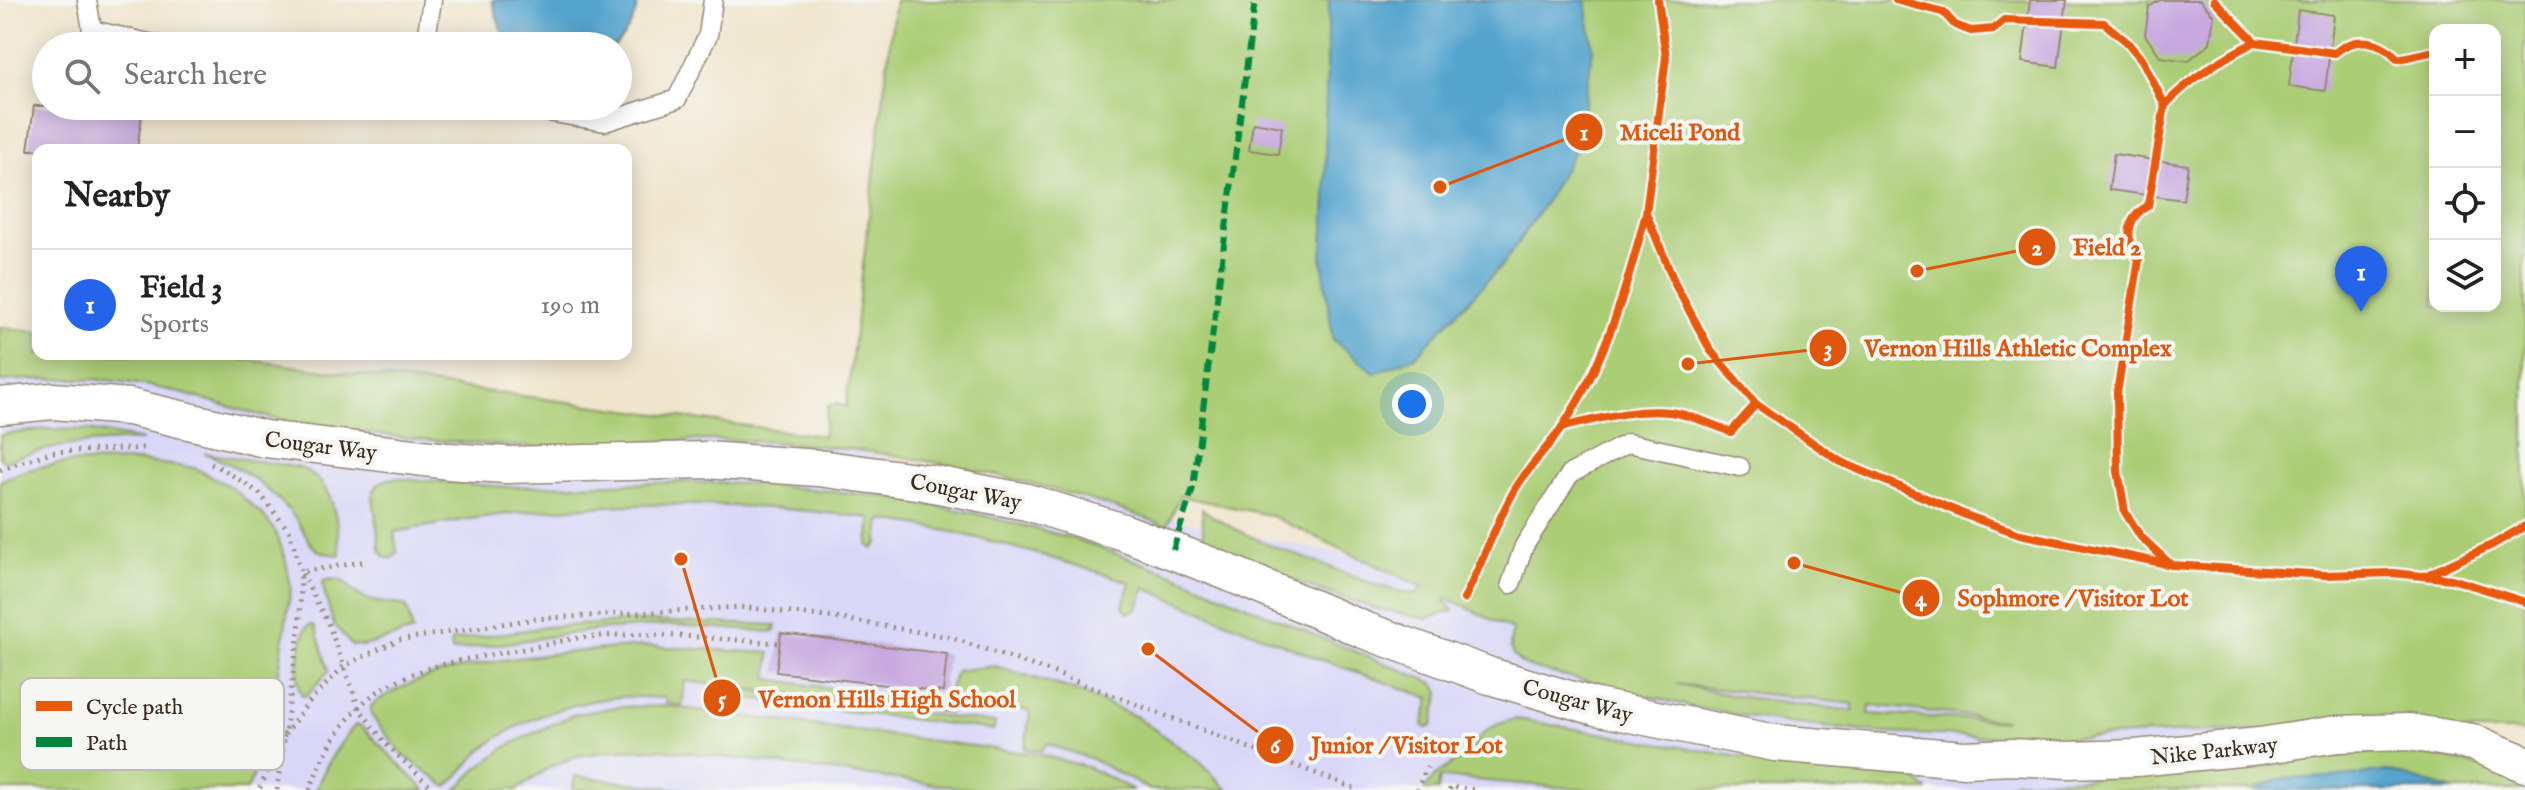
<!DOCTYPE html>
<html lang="en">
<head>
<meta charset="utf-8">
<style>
	:root { --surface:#fff; --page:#f6f6f6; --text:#222; --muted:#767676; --line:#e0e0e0; --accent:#2563eb }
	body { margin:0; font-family:"IM FELL English",serif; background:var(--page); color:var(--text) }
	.controls { position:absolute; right:24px; top:24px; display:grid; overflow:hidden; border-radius:16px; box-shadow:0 4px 20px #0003 }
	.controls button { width:72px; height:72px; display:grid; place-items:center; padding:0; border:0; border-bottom:2px solid var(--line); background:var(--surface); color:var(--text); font:40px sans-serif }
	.you { position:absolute; left:1412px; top:404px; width:28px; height:28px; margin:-20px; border:6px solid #fff; border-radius:50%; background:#1a73e8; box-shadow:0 0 0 12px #1a73e833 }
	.badge { display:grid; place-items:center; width:52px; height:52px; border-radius:50%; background:var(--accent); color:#fff; font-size:26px; font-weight:700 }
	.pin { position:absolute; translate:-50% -66px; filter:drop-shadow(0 2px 4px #0008) }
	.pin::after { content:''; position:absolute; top:42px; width:28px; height:24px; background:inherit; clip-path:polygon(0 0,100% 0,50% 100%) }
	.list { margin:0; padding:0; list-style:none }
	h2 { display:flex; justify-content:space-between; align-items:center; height:104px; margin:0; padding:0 32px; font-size:34px }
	h2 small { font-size:26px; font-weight:400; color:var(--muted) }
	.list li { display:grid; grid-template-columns:52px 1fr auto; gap:24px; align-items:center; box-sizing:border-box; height:112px; padding:0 32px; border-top:2px solid var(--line) }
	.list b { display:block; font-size:30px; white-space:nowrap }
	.list p { margin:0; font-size:26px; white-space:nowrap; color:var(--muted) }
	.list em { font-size:26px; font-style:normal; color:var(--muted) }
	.icon { flex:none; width:44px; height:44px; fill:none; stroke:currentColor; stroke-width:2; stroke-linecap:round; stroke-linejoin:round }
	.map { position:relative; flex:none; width:2525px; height:790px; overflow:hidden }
	.search { position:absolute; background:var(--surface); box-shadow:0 4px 20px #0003; left:32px; top:32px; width:600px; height:88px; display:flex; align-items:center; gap:20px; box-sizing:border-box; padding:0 28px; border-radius:44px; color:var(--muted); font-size:30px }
	.panel { position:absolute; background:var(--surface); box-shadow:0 4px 20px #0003; left:32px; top:144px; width:600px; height:216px; border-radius:16px }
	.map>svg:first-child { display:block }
	.built { fill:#d9d7f8 }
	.green { fill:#abcd76; stroke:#737c4a; stroke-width:2; fill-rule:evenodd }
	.water { fill:#54a4ce; stroke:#486776; stroke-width:2 }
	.building { fill:#c7a8df }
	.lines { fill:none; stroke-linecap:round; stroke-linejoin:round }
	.service-casing { stroke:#968875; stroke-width:21 }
	.minor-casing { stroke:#968875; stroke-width:39 }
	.path { stroke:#968875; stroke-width:5; stroke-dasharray:2 6; stroke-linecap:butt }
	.service { stroke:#fff; stroke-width:18 }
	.minor { stroke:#fff; stroke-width:36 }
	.quiet { stroke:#00873e; stroke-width:6; stroke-dasharray:12 6; stroke-linecap:butt }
	.cycleway-casing { stroke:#f6f6f2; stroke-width:13 }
	.cycleway { stroke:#e8590c; stroke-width:8 }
	.labels { text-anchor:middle; stroke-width:8; stroke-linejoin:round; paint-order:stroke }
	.street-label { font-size:22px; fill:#3b2a1e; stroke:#f6f6f2 }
	.key { fill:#f6f6f2; stroke:#beb9b2; stroke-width:2 }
	.key-label { font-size:22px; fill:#3b2a1e }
	.leader { fill:none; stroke:#df570d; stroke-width:3 }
	.callout-dot { fill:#df570d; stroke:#f6f6f2; stroke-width:3 }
	.mark-label { font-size:24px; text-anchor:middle; font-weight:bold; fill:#fff }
	.callout-label { font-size:24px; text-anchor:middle; font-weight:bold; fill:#df570d; stroke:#f6f6f2; stroke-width:8; stroke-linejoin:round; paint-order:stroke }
</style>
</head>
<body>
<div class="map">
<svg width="2525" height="790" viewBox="0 0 2525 790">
	<rect width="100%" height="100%" fill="#f6f6f2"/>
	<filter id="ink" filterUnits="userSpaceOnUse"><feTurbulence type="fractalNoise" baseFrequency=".0125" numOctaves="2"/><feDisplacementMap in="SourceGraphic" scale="16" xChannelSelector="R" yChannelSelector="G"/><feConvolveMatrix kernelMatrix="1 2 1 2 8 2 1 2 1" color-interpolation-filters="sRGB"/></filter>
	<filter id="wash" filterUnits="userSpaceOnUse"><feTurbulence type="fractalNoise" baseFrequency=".006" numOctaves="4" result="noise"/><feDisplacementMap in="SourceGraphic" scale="32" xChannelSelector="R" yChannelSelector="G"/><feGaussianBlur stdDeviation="1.8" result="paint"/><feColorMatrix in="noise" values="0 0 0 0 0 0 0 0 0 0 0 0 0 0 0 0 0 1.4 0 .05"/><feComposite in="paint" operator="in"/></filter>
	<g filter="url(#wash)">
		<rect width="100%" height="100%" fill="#f0e5cc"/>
		<path class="built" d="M0 329 38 354 783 436 1447 577 2393 705 2126 790H0Z"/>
		<path class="green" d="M895 0H2525V733L2522 731H2212L2057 739 1880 733 1788 723 1697 708 1535 669C1514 662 1505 652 1513 630L1447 598 1445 600 1453 611 1426 619 1373 608 1307 586 1204 541 1202 509C1239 535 1284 551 1327 566 1357 578 1384 590 1416 594L1423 587 1269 515 1180 496 1167 526C1028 474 872 444 724 440 665 439 607 447 549 447 503 447 456 442 410 438 370 433 329 429 290 422 239 412 189 392 138 384 95 377 53 379 11 380L0 382V327L38 332V354H204L823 436 828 406 837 404 846 407ZM2435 30H2495V306H2435ZM1676 684 1853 704V711L1736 696ZM1870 705 2004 720V721L1869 714Z
			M45 429 87 430 143 440C91 442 55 444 5 461L0 459V435Z
			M204 453 297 467C335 479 337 519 340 555 306 553 312 541 295 518 288 508 274 495 264 487 246 471 226 461 204 453Z
			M138 461 195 468 231 487 264 516 275 531 286 561 291 587 269 741 247 790H0V481C42 459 92 462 138 461Z
			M393 478 506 487 681 482 756 484 888 497 974 513 1075 539 1181 577 1317 636 1434 683 1440 692 1432 726 1426 728 1423 725 1430 698 1311 656 1145 588 1138 608 1128 613 1123 606 1130 582C1049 557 966 530 881 520L878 543 873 549 868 545 871 518C746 502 617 499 491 516 459 520 426 527 394 532L397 552 392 558H386L380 550 373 496C374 485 381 480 393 478Z
			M326 580C348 577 345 587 360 596 376 605 390 602 406 606L413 631 364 646 351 645 333 623 322 583Z
			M642 621 776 625 774 632 669 625 594 630 452 651 451 641 546 627Z
			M309 625H314L316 629 329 671 306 696 302 695C292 679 301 647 305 629Z
			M646 646 770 653 768 679 945 705 956 671 995 666 1071 689 1137 717 1200 762 1228 790H1150L1092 759 1047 744 1041 751 1025 749 1030 711 953 697 949 713 685 681 682 706 666 703V698C651 698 637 696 623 697 580 699 518 720 485 747 472 759 460 774 447 787L401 753 371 715V706C427 659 573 651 646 646Z
			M723 688 995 723 994 730 722 695Z
			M666 706 1042 755 1090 768 1133 790H979L661 749 617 750 577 756 550 767 517 790H456L478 768 509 745 572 715 616 707Z
			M1517 719 1740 757 1908 777 1918 781 1927 790H1591L1440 777 1438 790H1425C1439 766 1450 769 1467 753 1472 750 1475 743 1479 738 1489 726 1502 722 1517 719Z
			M355 725 361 726 425 790H316C325 765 338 745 355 725Z
			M2393 752C2436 756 2492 762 2525 790H1996L2015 781 2217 773 2357 753Z
			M575 776 685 790H573Z"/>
		<path class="water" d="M492 0H638C636 19 628 33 615 46H515L501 29Z
			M1329 0H1586L1593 49 1578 145 1546 201 1504 263 1415 357 1375 373 1333 340 1322 258 1326 199 1325 125Z
			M2388 771 2453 790H2253L2279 779 2350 776Z"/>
		<g id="blocks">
			<path class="building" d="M2030 0H2067L2058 67 2022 62Z
				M2160 0H2200L2214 16 2210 43 2188 61 2161 57 2145 35 2149 7Z
				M2298 10 2334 15 2325 91 2289 86Z
				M34 106H143L137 150H28Z
				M1253 122 1282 127 1278 154 1249 150Z
				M2114 154 2188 165 2183 200 2109 190Z
				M781 633 947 654 943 692 776 672Z"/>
		</g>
	</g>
	<g filter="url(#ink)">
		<use href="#blocks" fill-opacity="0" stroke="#968875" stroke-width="2"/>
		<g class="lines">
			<g class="service-casing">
				<path id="service" d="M87 0 92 30 162 46
					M425 46 432 0
					M514 106 605 122 677 99 708 35 713 0
					M1511 584 1524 546 1570 474 1628 443 1740 467"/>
			</g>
			<g class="minor-casing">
				<path id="minor" d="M0 406 53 401 129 407 265 439 448 461 506 465 706 460 818 468 924 482 1027 502 1123 532 1225 571 1364 630 1490 676 1596 707 1775 743 1964 759 2013 757 2067 760 2136 758 2260 746 2337 734 2408 732 2472 742 2525 764"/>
			</g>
			<path class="path" d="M2476 30V24
				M211 464 223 469 259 493 290 532 301 572 300 622 285 734 259 790
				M0 470 51 452 144 448
				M362 562 301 572 328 623 359 708 385 743 434 790
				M277 790 285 734 309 702 344 666 398 640 535 619 740 607 836 618 949 637 1052 672 1359 790
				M310 790C322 755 346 711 379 691 421 664 470 659 518 650 538 647 558 641 578 638 645 630 713 639 780 643
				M1417 790 1427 767
				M1450 790V787L1478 790"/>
			<use href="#service" class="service"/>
			<use href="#minor" class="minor"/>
			<path class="quiet" d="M1173 550 1193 488 1255 0"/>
			<g class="cycleway-casing">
				<path id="cycleway" d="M1658 0 1666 57 1646 213 1676 286 1711 351 1756 404 1841 462 1968 516 2020 534 2172 565 2325 575 2393 573 2452 579 2525 602
					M1896 0 1943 12 1955 25 1971 31 1994 29 2004 20 2104 23 2127 42 2142 60 2165 105 2148 206C2125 218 2125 241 2139 260L2117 393 2118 471 2125 512 2141 537 2170 564
					M2214 0 2255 42 2335 53C2356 34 2381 40 2398 59L2435 51
					M2165 105C2192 77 2221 59 2255 42
					M1563 427C1598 419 1634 408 1670 412 1691 415 1711 424 1731 432L1756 404
					M2425 576 2492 545 2525 526
					M1464 599C1482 564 1494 527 1513 493 1527 467 1549 448 1564 424 1606 360 1627 287 1646 213"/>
			</g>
			<use href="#cycleway" class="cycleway"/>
		</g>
	</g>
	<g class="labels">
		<g class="street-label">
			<text transform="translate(321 445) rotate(7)" y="8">Cougar Way</text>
			<text transform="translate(966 491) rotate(11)" y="8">Cougar Way</text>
			<text transform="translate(1578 700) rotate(15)" y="8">Cougar Way</text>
			<text transform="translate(2214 750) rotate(-6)" y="8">Nike Parkway</text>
		</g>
	</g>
	<rect x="20" y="678" width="264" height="92" rx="12" class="key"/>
	<rect x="36" y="701" width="36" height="10" fill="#e8590c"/>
	<rect x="36" y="737" width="36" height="10" fill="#00873e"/>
	<g class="key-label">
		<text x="86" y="714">Cycle path</text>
		<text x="86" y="750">Path</text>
	</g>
	<path class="leader" d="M1440 187L1584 132M1917 271L2037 247M1688 364L1828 348M1794 563L1921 598M681 559L722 698M1148 649L1275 745"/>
	<g class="callout-dot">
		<circle cx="1440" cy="187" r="8"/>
		<circle cx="1917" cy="271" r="8"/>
		<circle cx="1688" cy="364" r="8"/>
		<circle cx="1794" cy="563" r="8"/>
		<circle cx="681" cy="559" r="8"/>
		<circle cx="1148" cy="649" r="8"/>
		<circle cx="1584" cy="132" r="20"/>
		<circle cx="2037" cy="247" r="20"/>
		<circle cx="1828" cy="348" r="20"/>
		<circle cx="1921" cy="598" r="20"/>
		<circle cx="722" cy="698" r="20"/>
		<circle cx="1275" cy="745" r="20"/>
	</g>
	<g class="mark-label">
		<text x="1584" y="140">1</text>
		<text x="2037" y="255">2</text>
		<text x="1828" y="356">3</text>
		<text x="1921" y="606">4</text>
		<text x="722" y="707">5</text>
		<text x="1275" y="753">6</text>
	</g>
	<g class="callout-label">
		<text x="1680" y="140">Miceli Pond</text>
		<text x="2107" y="255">Field 2</text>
		<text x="2018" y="356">Vernon Hills Athletic Complex</text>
		<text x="2073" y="606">Sophmore / Visitor Lot</text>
		<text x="887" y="707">Vernon Hills High School</text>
		<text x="1407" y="753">Junior / Visitor Lot</text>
	</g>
</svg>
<div class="controls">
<button>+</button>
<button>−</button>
<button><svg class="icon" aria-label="locate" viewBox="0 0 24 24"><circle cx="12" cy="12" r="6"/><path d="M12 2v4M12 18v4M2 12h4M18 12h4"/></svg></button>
<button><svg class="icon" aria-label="layers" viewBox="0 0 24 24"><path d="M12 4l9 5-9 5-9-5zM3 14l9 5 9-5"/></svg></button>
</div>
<div class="you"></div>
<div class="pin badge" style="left:2361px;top:312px">1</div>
<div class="search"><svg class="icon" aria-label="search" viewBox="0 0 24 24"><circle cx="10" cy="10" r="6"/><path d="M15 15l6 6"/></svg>Search here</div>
<section class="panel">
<h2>Nearby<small></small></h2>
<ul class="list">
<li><span class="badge">1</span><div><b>Field 3</b><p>Sports</p></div><em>190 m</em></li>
</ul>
</section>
</div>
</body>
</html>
